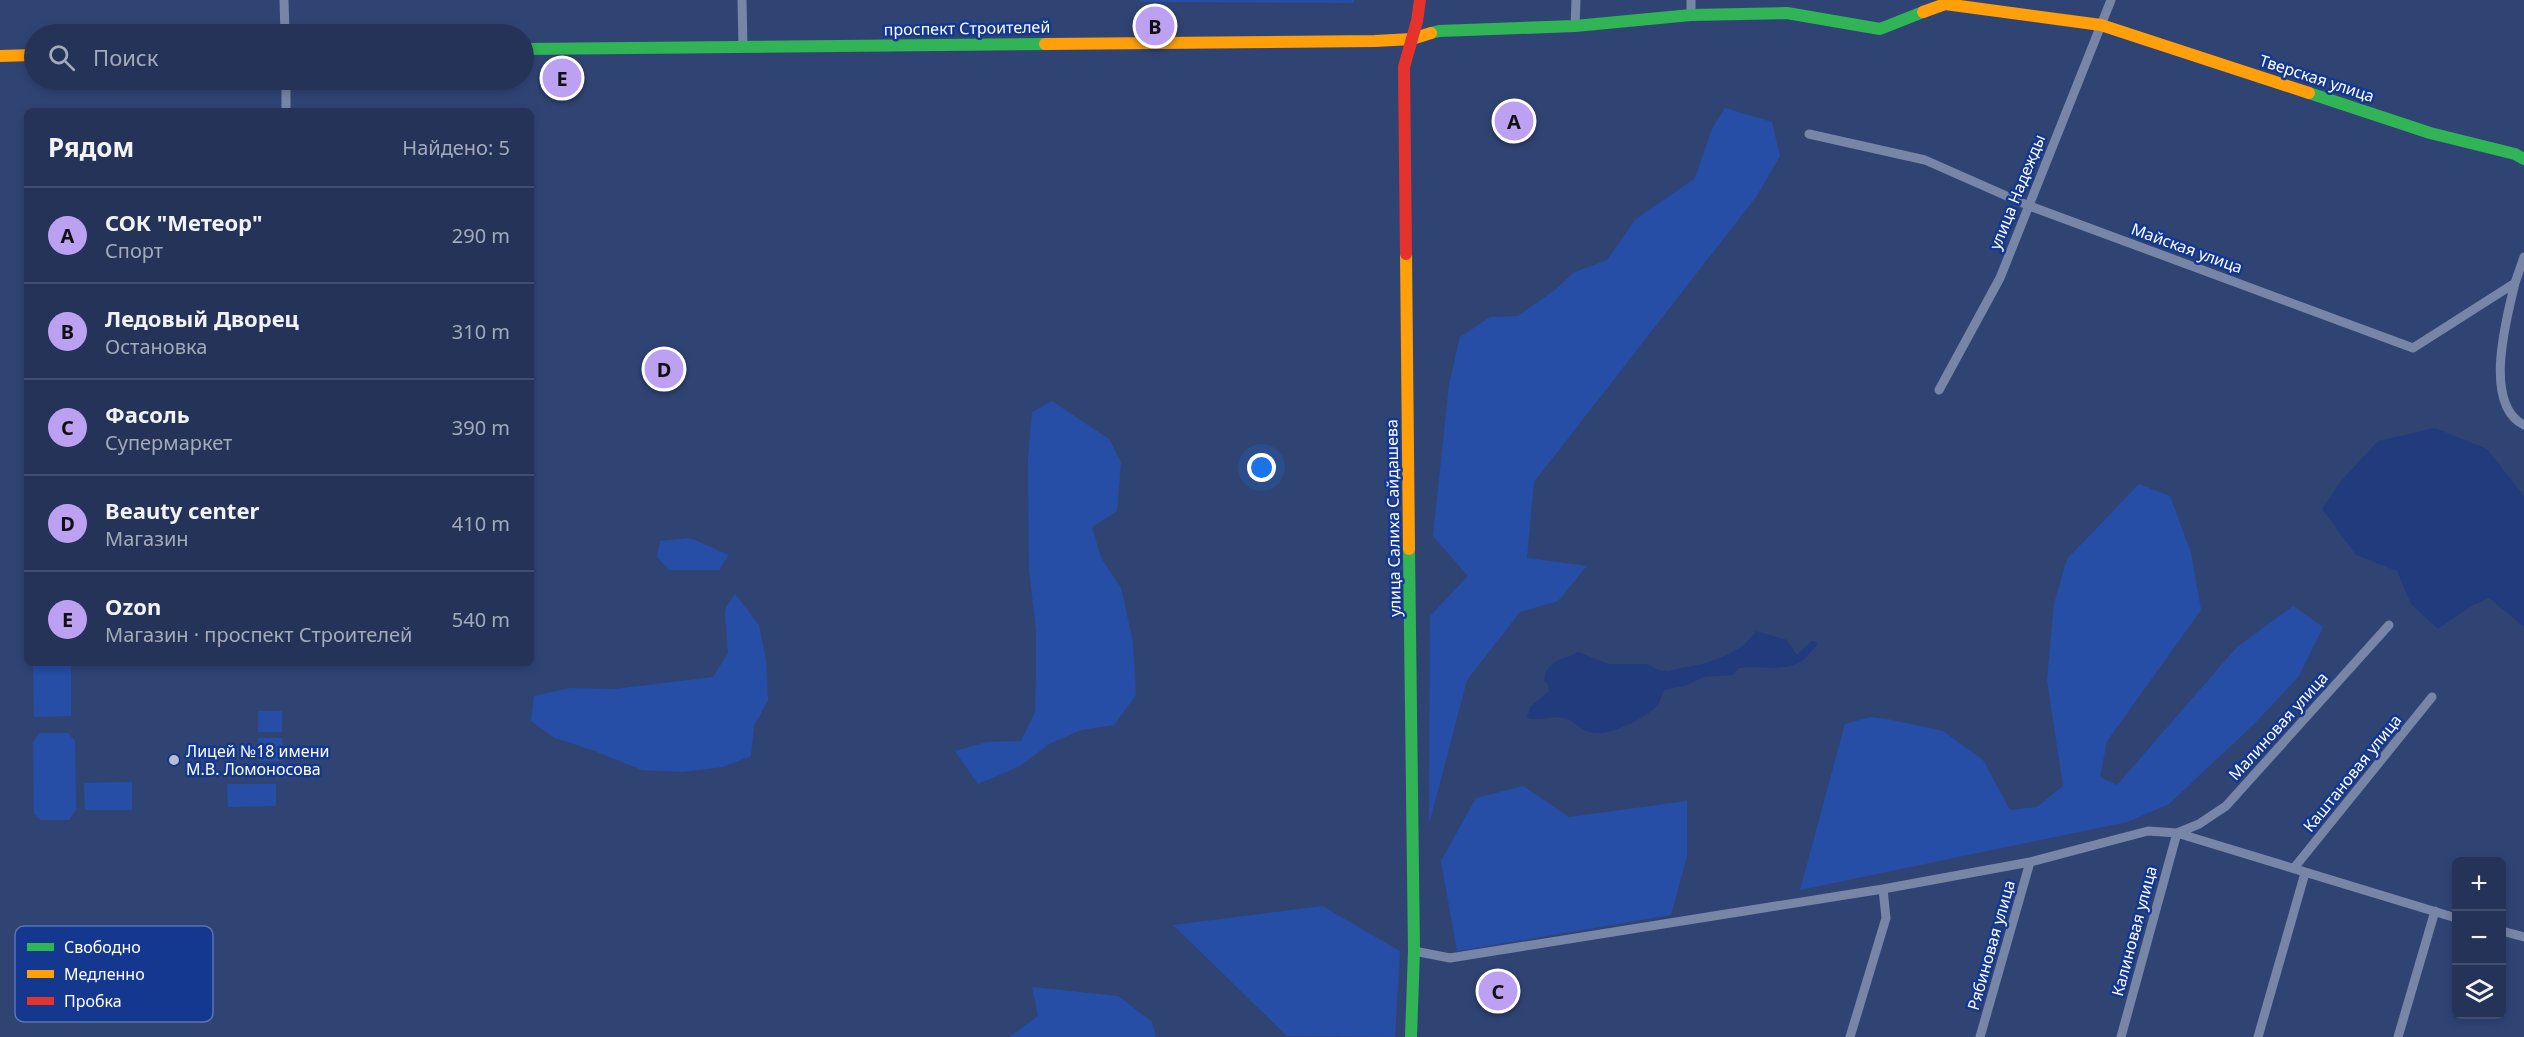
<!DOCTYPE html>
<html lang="ru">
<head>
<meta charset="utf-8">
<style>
	:root { --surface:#243357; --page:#303f61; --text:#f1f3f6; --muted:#a3aaba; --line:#414e6d; --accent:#bca0f2 }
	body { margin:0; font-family:"Noto Sans",sans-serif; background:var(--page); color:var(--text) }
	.controls { position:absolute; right:18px; bottom:18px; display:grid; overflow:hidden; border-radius:9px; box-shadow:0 3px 9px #0003 }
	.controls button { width:54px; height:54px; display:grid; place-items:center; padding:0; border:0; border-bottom:2px solid var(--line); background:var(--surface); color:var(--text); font:30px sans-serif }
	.you { position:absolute; left:1262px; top:468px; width:21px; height:21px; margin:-15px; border:4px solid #fff; border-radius:50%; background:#1a73e8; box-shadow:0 0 0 9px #1a73e833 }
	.badge { display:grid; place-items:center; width:39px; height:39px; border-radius:50%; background:var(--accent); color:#111; font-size:20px; font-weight:700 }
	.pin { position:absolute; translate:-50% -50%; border:3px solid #fff; box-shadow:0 2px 6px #0006 }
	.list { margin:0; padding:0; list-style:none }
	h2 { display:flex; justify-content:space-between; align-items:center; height:78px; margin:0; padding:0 24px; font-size:26px }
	h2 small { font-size:20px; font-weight:400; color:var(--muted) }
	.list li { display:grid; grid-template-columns:39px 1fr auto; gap:18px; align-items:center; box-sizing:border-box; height:96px; padding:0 24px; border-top:2px solid var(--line) }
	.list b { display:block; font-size:22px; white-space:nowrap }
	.list p { margin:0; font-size:20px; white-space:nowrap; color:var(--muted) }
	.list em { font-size:20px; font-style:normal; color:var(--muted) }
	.icon { flex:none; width:33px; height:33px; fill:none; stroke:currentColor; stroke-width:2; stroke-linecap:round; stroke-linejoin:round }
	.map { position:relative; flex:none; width:2524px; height:1037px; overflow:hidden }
	.search { position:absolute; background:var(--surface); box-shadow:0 3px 9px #0003; left:24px; top:24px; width:510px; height:66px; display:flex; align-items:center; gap:15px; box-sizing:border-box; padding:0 21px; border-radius:33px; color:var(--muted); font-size:22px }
	.panel { position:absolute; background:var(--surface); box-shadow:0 3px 9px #0003; left:24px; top:108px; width:510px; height:558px; border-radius:9px }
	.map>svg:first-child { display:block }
	.green { fill:#264ea7 }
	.water { fill:#213b7c }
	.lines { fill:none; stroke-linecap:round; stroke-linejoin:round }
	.street { stroke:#7785a7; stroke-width:9 }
	.fast { stroke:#30b455; stroke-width:12 }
	.slow { stroke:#ff9f0a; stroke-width:12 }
	.jam { stroke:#e5322d; stroke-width:12 }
	.poi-dot { fill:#b7bece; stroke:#143790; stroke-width:2 }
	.labels { text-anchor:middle; stroke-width:5; stroke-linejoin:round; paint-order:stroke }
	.street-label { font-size:16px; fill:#fff; stroke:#143790 }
	.poi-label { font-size:16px; fill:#fff; stroke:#143790; text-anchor:start }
	.key { fill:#143790; stroke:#5a73b1; stroke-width:1.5 }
	.key-label { font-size:16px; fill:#fff }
</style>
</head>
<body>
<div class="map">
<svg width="2524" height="1037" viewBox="0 0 2524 1037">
	<rect width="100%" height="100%" fill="#304474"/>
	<path class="green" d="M1140 0H1354V3L1140 2Z
		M1725 108 1772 122 1780 156 1756 197 1534 482 1527 558 1587 566 1558 601 1520 612 1467 680 1429 824 1430 616 1468 576 1433 536 1449 385 1460 337 1490 317 1518 316 1556 289 1573 273 1607 260 1635 220 1695 178 1712 129Z
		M1052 401 1109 439 1121 463 1117 511 1092 527 1101 558 1121 588 1133 642 1136 695 1114 725 1081 730 1049 744 1020 766 978 784 955 751 987 742 1021 741 1035 712 1036 674V630L1029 569 1028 458 1032 412Z
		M2139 484 2170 496 2191 553 2201 610 2107 741 2100 777 2117 785 2237 647 2293 606 2323 627 2299 676 2255 723 2169 804 2127 822 1800 890 1845 724 1870 717 1887 719 1943 731 1983 760 2010 810 2037 807 2063 786 2047 680 2054 604 2067 559Z
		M690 538 729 555 719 570H669L657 557 660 541Z
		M735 594 759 625 766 661 768 700 754 726 751 756 723 767 682 772 642 770 592 750 555 738 531 721 534 696 570 688 615 689 713 677 728 653 725 615 726 607Z
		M33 663H71V716L34 717Z
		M258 711H282V732H258Z
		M40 733H68L75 741 76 810 69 820H41L34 814 33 742Z
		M258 738H282L283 761H259Z
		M132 782V810H85L84 783Z
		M227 784H276V806L228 807Z
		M1523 786 1569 817 1687 801V856L1671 915 1457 951 1441 861 1476 798Z
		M1322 906 1400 951 1395 1037 1287 1036 1173 925Z
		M1032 987 1118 996 1152 1022 1156 1037H1009L1038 1016Z"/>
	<path class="water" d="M2435 428 2487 449 2524 496V627L2489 598 2470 607 2438 629 2411 604 2397 571 2356 555 2322 509 2341 481 2378 441Z
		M1756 631 1787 640 1797 655 1811 641 1817 642 1816 646C1811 652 1805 660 1798 663 1780 672 1758 665 1739 668L1733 675 1704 677 1687 685 1664 690C1662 694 1661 700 1659 703 1650 717 1609 736 1593 733 1581 731 1574 721 1564 718 1552 715 1540 722 1527 718L1530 707 1549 691 1548 685 1544 681C1547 659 1561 661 1578 652L1609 664H1647L1659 670 1668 671 1706 663 1727 655 1744 645Z"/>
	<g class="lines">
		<path class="street" d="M284 0 285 34
			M742 0 743 47
			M1691 15V0
			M1575 26 1576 0
			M286 80V111
			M1809 134 1925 160 2027 205 2413 348 2515 283 2524 257
			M2515 283C2507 317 2482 404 2524 425
			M1939 390 2000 278 2111 0
			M2294 868 2432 697
			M2502 931 2524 937
			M1414 951 1450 958 1883 889 2030 862 2148 831 2177 833 2456 918
			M1850 1037 1886 918 1883 889
			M1980 1037 2030 862
			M2121 1037 2177 833 2199 824 2226 806 2389 625
			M2258 1037 2305 873
			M2398 1037 2435 911"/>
		<path class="fast" d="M1431 33 1439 31 1575 26 1691 15 1787 13 1880 29 1923 12
			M524 49 1045 44
			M2309 93 2430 133 2515 154 2524 159
			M1409 549 1414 951 1411 1037"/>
		<path class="slow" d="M1923 12 1945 4 2101 25 2309 93
			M1045 44 1375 41 1412 39 1431 33
			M0 56 34 55
			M1406 254 1409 549"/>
		<path class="jam" d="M1406 254 1404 67 1417 21 1420 0"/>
	</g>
	<circle class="poi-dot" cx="174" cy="760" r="6"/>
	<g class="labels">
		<g class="street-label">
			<text transform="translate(967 28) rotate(-1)" y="6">проспект Строителей</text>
			<text transform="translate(2317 78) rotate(18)" y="6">Тверская улица</text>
			<text transform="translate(2017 192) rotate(-68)" y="6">улица Надежды</text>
			<text transform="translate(2187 248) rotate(20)" y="6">Майская улица</text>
			<text transform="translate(1393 518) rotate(-91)" y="6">улица Салиха Сайдашева</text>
			<text transform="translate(2278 726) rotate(-48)" y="6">Малиновая улица</text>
			<text transform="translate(2352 773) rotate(-51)" y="6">Каштановая улица</text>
			<text transform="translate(2134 931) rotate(-75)" y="6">Калиновая улица</text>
			<text transform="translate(1991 945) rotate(-74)" y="6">Рябиновая улица</text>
		</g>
		<g class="poi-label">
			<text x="186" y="757">Лицей №18 имени<tspan x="186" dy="18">М.В. Ломоносова</tspan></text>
		</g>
	</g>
	<rect x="15" y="926" width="198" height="96" rx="9" class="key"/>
	<rect x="27" y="943" width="27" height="8" fill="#30b455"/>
	<rect x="27" y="970" width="27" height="8" fill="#ff9f0a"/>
	<rect x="27" y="997" width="27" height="8" fill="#e5322d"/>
	<g class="key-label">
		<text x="64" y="953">Свободно</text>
		<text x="64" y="980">Медленно</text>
		<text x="64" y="1007">Пробка</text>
	</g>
</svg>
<div class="controls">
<button>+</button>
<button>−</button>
<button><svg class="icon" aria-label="layers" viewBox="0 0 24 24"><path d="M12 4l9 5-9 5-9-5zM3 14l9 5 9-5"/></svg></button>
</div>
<div class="you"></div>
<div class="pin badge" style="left:1514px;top:121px">A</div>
<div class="pin badge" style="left:1155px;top:26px">B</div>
<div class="pin badge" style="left:1498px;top:991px">C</div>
<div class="pin badge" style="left:664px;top:369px">D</div>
<div class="pin badge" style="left:562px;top:78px">E</div>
<div class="search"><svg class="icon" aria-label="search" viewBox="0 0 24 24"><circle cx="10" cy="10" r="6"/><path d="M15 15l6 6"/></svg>Поиск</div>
<section class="panel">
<h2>Рядом<small>Найдено: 5</small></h2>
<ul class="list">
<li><span class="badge">A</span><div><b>СОК &quot;Метеор&quot;</b><p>Спорт</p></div><em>290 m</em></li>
<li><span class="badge">B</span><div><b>Ледовый Дворец</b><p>Остановка</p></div><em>310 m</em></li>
<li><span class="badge">C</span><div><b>Фасоль</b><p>Супермаркет</p></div><em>390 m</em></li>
<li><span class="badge">D</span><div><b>Beauty center</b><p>Магазин</p></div><em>410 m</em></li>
<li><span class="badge">E</span><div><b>Ozon</b><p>Магазин · проспект Строителей</p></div><em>540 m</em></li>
</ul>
</section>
</div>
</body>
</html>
